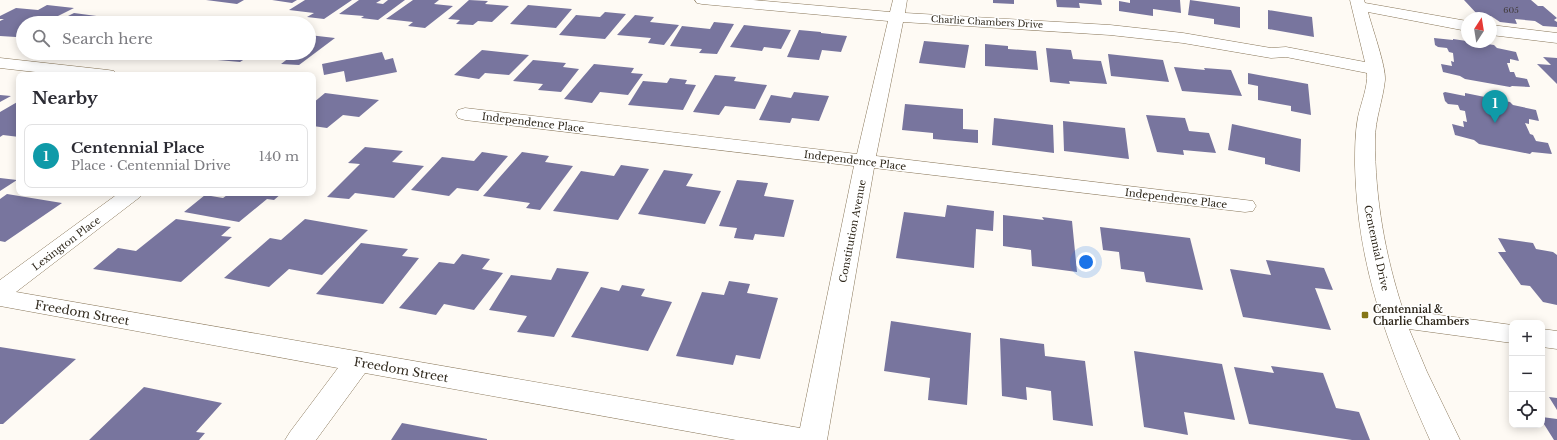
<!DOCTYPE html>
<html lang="en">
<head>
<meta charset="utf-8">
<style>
	:root { --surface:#fff; --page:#f2f2f3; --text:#2b2b33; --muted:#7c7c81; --line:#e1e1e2; --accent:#ea580c }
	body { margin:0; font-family:"Libre Baskerville",serif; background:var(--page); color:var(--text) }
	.controls { position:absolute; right:12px; bottom:12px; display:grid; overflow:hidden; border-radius:8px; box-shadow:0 2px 10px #0003 }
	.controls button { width:36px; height:36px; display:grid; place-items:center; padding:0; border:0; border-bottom:1px solid var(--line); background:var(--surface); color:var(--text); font:20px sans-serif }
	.compass { position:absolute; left:1461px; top:12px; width:36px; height:36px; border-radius:50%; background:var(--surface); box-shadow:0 2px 10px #0003; rotate:12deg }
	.you { position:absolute; left:1086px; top:262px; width:14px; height:14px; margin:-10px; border:3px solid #fff; border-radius:50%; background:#1a73e8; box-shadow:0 0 0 6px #1a73e833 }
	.badge { display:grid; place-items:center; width:26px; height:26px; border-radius:50%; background:var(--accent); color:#fff; font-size:13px; font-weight:700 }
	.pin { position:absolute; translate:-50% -33px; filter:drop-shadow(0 1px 2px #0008) }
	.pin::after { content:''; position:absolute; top:21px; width:14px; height:12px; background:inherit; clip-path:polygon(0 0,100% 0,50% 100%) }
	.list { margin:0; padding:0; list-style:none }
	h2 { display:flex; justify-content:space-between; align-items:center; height:52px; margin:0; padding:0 16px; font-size:17px }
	h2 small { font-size:13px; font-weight:400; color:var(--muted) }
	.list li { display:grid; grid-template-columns:26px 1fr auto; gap:12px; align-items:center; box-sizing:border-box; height:64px; margin:0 8px 8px; padding:0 8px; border:1px solid var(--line); border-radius:8px }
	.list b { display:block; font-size:15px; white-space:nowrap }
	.list p { margin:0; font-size:13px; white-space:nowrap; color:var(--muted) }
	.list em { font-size:13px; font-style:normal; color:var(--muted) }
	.icon { flex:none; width:22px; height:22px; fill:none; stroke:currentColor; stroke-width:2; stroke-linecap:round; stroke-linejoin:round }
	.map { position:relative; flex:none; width:1557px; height:440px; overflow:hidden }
	.search { position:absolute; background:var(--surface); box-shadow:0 2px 10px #0003; left:16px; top:16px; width:300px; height:44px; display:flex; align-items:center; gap:10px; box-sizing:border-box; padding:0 14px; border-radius:22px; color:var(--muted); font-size:15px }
	.panel { position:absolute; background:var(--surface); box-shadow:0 2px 10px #0003; left:16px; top:72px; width:300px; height:124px; border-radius:8px }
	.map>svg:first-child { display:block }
	.building { fill:#78759e }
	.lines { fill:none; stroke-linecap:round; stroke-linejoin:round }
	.minor-casing { stroke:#887659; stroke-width:1 }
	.minor { fill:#fff; fill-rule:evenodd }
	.poi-dot { fill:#84771b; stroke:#fff; stroke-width:1.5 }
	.labels { text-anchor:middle; stroke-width:3; stroke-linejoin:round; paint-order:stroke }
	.number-label { font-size:8px; fill:#413b3c }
	.far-street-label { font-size:9px; fill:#2f281c; stroke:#fff }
	.street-label { font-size:10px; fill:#2f281c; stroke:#fff }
	.poi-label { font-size:10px; font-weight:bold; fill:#2f281c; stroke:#fff; text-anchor:start }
	.near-street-label { font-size:12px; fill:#2f281c; stroke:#fff }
</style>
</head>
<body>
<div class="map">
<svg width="1557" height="440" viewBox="0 0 1557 440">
	<rect width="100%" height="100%" fill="#fefaf4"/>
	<path class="building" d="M206 0H244L237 4Z
		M272 0H297L292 3Z
		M305 0H352L324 19 307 17 314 13 289 10Z
		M359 0H381L376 3 383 4 388 0H405L378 20 361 18 364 16 339 14Z
		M413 0H439L434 4 453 6 425 28 408 26 413 22 386 19Z
		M469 0 488 1 485 4 509 6 492 22 478 21 473 25 456 24 460 20 448 19Z
		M993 0H1014V4L993 3Z
		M1056 0H1101L1102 5 1079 3 1080 8 1057 7Z
		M1130 0H1180L1181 13 1153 9V16L1119 11V1L1130 3Z
		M1190 0 1240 7V28L1214 24V19L1188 15Z
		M1464 0H1531L1538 6H1543L1557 18 1554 20 1557 22V27L1543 26 1535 21 1515 19 1517 24 1500 22 1491 16 1478 15Z
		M47 5 74 8 44 23H23V34L16 37 0 36V21L4 19H0V16L16 8 38 10Z
		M528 5 572 9 556 28 510 24Z
		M1268 10 1312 17 1314 37 1268 29Z
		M605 12 626 14 605 39 559 35 576 15 600 17Z
		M74 13 119 19 111 23H54Z
		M635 15 654 17 650 22 679 25 664 45 648 43 651 38 617 35Z
		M127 18 170 21 167 23H117Z
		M714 22 734 24 717 54 699 53 702 49 670 46 682 26 710 29Z
		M744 25 791 30 781 49 764 47 762 51 730 47Z
		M799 30 821 32V33L847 36 841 52 822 50 819 60 787 57Z
		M309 35 335 38 299 65 281 64 290 57 261 55 264 53H309Z
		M1434 38 1453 40V39L1494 45 1497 48 1516 52 1519 61 1510 59V63H1507L1510 72H1514L1516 77 1527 79 1530 87 1512 86 1510 87 1465 79 1460 76 1443 72 1441 64 1452 66 1451 61 1454 62 1453 53 1449 52 1447 48 1438 47 1435 45Z
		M924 41 969 45 965 68 919 63Z
		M985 44 1008 46V49L1036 51 1038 70 985 66Z
		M1046 48 1071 50 1073 59 1101 61 1107 84 1069 81 1070 84 1050 82Z
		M482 50 529 55 509 75 485 73 479 79 454 75Z
		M382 52 385 60 393 58 397 72 346 82 344 71 324 75 322 64Z
		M203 53H254L240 62 195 58Z
		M1108 54 1163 60 1169 82 1111 76Z
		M1543 57 1557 58V84L1537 64 1551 65Z
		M533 60 566 63 563 67 579 69 561 92 538 90 543 84 513 81Z
		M594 64 634 68 631 73 643 74 628 95 600 92 592 103 564 99Z
		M1174 67 1205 70 1204 68 1231 70 1242 96 1182 91Z
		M1248 73 1308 84 1311 115 1291 111V106L1258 100V86L1248 84Z
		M715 75 736 77 734 81 767 85 755 109 725 106 719 115 693 112Z
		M670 78 687 80 685 84 696 85 683 110 628 105 643 81 667 83Z
		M794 92 829 96 819 121 792 118 790 123 759 120 771 95 791 98Z
		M1445 92 1465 96V93L1510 102 1513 105 1536 110 1539 121 1529 119V124L1525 123 1530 134 1533 135 1536 141 1548 143 1552 154 1532 152 1530 154 1479 144 1474 140 1455 135 1452 124 1464 127 1463 121 1467 122 1465 111 1460 110 1458 105 1448 104 1445 101 1443 93Z
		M325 93 379 100 359 117 343 115 327 128 313 126V103Z
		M0 95 11 96 0 102Z
		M19 101V137L3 135 0 137V112Z
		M905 104 963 109V129L978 130V143L933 139V133L902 130Z
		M1146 115 1185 118 1189 131 1209 133 1216 153 1183 150 1184 155 1157 152Z
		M994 118 1053 125 1054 153 992 145Z
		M1063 121 1125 128 1129 159 1064 151Z
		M1232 124 1301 139 1300 172 1265 164V158L1228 150Z
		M365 147 403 151 392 162 424 166 394 198 355 193 349 199 327 197 360 164 348 163Z
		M482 152 508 156 478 191 457 188 449 196 411 190 442 157 474 161Z
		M522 152 549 156 545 162 573 166 540 210 526 208 530 203 483 196Z
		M621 165 649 169 618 220 553 211 581 171 614 176Z
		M664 170 693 174 686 186 721 191 705 224 638 214Z
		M0 178 17 180 0 191Z
		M737 180 768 183 764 196 794 200 784 237 755 234 753 240 734 238 737 228 719 226Z
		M230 193H282L274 200 267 199 239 222 184 212 205 195 223 198Z
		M7 194 62 203 5 242 0 241V199Z
		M947 205 994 211 993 231 976 229 974 268 896 258 904 212 945 217Z
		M1003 215 1044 220 1042 217 1072 221 1077 272 1032 266 1031 250 1003 246Z
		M176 219 231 227 221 236 232 237 181 282 93 269 118 248 136 251Z
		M305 219 368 230 322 275 289 269 269 287 224 278 270 238 281 240Z
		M1100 227 1190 238 1203 290 1146 282 1144 272 1121 269 1119 252 1103 250Z
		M1498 238 1533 243 1536 249 1553 252 1557 255V305L1543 302 1530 286 1521 285 1498 252H1506Z
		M361 243 408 249 402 256 419 258 383 304 316 294Z
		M462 254 490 259 482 269 503 273 474 310 444 304 436 315 399 308 439 262 454 264Z
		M1266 260 1324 268 1333 290 1315 288 1331 330 1243 317 1230 269 1271 275Z
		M557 268 589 272 554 337 517 332 527 316 489 310 511 275 551 280Z
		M729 281 750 284 747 293 778 298 760 359 736 355 733 365 676 356 702 292 724 295Z
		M622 285 645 289 641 296 672 302 648 351 571 337 601 287 619 291Z
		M891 321 971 333 967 405 928 400 930 378 884 371Z
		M1000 338 1044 344 1045 356 1085 361 1093 426 1053 420 1051 391 1026 387 1027 400 1002 396Z
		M0 347 76 359 3 424H0Z
		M1134 351 1222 364 1235 420 1184 412 1188 435 1144 427Z
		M1271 366 1323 373 1336 408 1359 412 1370 440H1352L1249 424 1234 367 1274 373Z
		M144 387 222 403 196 432 205 433 199 440H89Z
		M1549 397 1557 398V410Z
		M1542 417 1557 419V440H1554L1542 421Z
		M402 423 487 439V440H391Z"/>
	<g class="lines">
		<g class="minor-casing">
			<path id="minor" d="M695 0H753L890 12 893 0H907L905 13 1110 25 1183 33 1271 48 1286 47 1365 62 1350 0H1364L1365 3 1467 21V31L1368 12C1372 28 1386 66 1385 80 1383 100 1375 119 1375 140 1375 198 1385 255 1403 310L1512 325V343L1409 329 1427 372 1460 440H1430C1389 348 1357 268 1355 165 1355 149 1355 133 1358 117 1361 103 1368 87 1367 73L1286 57 1271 58 1183 43 1110 35 903 22 876 156 1245 200 1253 201 1256 206 1253 211 1245 212 874 168 827 440H736L365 373 316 440H285L290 432 338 368 0 306V280L119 193H144L140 197 16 292 800 428 854 166 465 120 458 118 456 114 458 110 465 108 857 154 888 21 702 4 697 3Z
				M1491 25 1557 33V43L1491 35Z
				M0 58 108 70 114 71 117 75H62L0 68Z
				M1542 329 1557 331V349L1542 347Z"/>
		</g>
		<use href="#minor" class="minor"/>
	</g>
	<rect class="poi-dot" x="1361" y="311" width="8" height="8" rx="2"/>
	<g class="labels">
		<g class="number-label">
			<text x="1511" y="13">605</text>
		</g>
		<g class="far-street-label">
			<text transform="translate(987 22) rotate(3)" y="3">Charlie Chambers Drive</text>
		</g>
		<g class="street-label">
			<text transform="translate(533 122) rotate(7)" y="4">Independence Place</text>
			<text transform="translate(855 160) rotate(7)" y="4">Independence Place</text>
			<text transform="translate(1176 198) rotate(7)" y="4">Independence Place</text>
			<text transform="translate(852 231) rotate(-79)" y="4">Constitution Avenue</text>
			<text transform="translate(66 243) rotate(-37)" y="4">Lexington Place</text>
			<text transform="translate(1377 248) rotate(78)" y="4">Centennial Drive</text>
		</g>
		<g class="poi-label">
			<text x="1373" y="313">Centennial &amp;<tspan x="1373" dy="12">Charlie Chambers</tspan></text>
		</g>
		<g class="near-street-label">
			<text transform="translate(82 313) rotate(10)" y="4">Freedom Street</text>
			<text transform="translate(401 370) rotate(10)" y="4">Freedom Street</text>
		</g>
	</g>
</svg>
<div class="controls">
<button>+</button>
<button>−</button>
<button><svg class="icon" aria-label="locate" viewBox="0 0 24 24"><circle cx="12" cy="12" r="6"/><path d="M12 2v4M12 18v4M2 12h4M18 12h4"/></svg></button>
</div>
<svg class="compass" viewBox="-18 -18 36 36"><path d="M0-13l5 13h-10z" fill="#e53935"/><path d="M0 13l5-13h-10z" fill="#7c7c81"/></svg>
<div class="you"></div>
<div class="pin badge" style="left:1495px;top:123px;background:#0f9aa8">1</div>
<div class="search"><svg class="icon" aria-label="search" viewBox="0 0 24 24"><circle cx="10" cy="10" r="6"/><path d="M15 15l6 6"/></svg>Search here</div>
<section class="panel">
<h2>Nearby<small></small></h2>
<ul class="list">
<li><span class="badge" style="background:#0f9aa8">1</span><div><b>Centennial Place</b><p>Place · Centennial Drive</p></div><em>140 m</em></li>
</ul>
</section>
</div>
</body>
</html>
